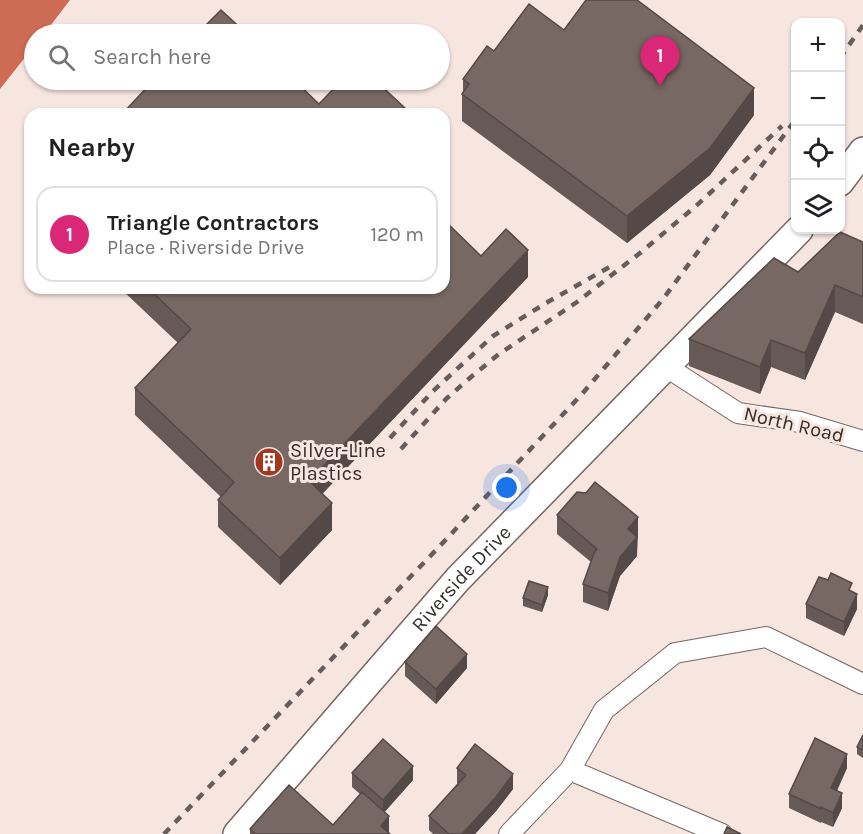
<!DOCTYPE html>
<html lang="en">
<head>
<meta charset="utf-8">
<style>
	:root { --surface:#fff; --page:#f2f2f2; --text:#202124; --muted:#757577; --line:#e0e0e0; --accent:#db2777 }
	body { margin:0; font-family:Karla,sans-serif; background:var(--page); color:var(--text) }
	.controls { position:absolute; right:18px; top:18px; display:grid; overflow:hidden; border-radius:12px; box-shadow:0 2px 4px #0004 }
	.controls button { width:54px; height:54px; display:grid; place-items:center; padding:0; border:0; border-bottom:2px solid var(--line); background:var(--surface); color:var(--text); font:30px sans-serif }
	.you { position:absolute; left:507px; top:488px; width:21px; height:21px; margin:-15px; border:4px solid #fff; border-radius:50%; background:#1a73e8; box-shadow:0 0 0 9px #1a73e833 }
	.badge { display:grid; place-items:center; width:39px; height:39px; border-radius:50%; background:var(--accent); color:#fff; font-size:20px; font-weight:700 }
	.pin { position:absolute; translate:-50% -50px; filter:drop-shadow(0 2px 3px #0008) }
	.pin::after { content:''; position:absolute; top:32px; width:21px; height:18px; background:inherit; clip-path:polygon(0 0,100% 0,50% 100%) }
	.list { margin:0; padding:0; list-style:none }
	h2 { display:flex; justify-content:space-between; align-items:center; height:78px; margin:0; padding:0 24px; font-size:26px }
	h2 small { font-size:20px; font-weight:400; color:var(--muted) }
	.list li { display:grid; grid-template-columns:39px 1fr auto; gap:18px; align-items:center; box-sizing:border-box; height:96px; margin:0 12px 12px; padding:0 12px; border:2px solid var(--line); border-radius:18px }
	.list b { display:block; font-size:22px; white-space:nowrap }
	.list p { margin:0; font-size:20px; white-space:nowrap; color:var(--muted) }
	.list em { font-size:20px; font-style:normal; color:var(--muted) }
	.icon { flex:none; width:33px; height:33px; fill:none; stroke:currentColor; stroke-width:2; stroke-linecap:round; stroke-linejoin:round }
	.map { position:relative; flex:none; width:863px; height:834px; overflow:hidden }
	.search { position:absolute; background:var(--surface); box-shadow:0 2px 4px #0004; left:24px; top:24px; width:426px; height:66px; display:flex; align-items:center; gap:15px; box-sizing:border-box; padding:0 21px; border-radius:33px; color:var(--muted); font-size:22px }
	.panel { position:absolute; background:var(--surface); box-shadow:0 2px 4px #0004; left:24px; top:108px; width:426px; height:186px; border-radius:18px }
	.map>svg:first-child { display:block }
	.water { fill:#cd6b54 }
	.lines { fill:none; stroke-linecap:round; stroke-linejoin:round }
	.minor-casing { stroke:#756561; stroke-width:22 }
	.secondary-casing { stroke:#756561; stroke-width:30 }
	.minor { stroke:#fff; stroke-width:20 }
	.secondary { stroke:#fff; stroke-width:27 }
	.rail { stroke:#665c59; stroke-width:4.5; stroke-dasharray:8 8; stroke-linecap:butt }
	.wall { fill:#675956 }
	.shaded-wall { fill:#544946 }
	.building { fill:#786864; stroke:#544946; stroke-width:1.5 }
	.labels { text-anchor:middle; stroke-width:6; stroke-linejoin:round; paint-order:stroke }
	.street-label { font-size:20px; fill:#342d2b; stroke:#f7e5e0 }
	.poi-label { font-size:20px; fill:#342d2b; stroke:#f7e5e0; text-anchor:start }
</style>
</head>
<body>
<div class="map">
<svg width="863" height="834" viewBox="0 0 863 834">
	<rect width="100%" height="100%" fill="#f7e5e0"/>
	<path class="water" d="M0 0H70L44 34H34V46L0 89Z"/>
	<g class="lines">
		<g class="minor-casing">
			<path id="minor" d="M665 366 738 413 800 422 863 441
				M570 770 722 834
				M509 834 570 770 604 710 675 653 766 637 863 684"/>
		</g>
		<g class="secondary-casing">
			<g id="secondary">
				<path d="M840 182 863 151"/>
				<path id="s1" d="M237 834 458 579 799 230"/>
			</g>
		</g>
		<use href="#minor" class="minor"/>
		<use href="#secondary" class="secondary"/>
		<path class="rail" d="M840 58 863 25
			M390 438 433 391 493 336 546 303 613 265
			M401 449 446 399 471 377 499 354 577 302 640 253 696 206 782 126
			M164 834 437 549 582 394 663 299 796 119"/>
	</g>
	<path class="wall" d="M564 30 754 115 710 175 627 243 462 121V94L463 92V79L494 51Z
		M863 242V324L835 312 805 380 771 367 760 394 689 366V339L798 272Z
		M481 256 528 277 322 494 332 530 280 585 218 527V500L221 497 135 415V388L178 343 120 288H444Z
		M557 515 638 536 637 556 620 576 608 611 583 602V584L591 562 557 534Z
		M852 592 857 609 844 636 806 618V604Z
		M548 595 542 612 523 606V598Z
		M405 662 467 668 436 704 405 676Z
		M863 735V758L857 754V747Z
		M457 768 513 789 496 811 475 834H433L429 830V816L459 784 457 783Z
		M847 768 837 791 842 808 833 827 821 822V823L789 808V794Z
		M352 773 413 780 384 812 389 833 390 834H250V829L333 825 360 794 352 787Z"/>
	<path class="shaded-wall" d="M754 88V115L710 175 627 243V216Z
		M528 250V277L309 508V481Z
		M835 285V312L805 380V353Z
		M771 340V367L760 394V367Z
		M332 503V530L280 585V558Z
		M638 517V536L628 548V529Z
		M637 537V556L620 576 608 611V593L620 557Z
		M548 587V595L542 612V605Z
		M857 594V609L844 636V622Z
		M467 654V668L436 704V689Z
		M847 754V768L831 802V788Z
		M413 766V780L383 814V800Z
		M513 774V789L496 811 475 834H462Z
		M842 793V808L833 827V813Z
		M389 816V834L381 826Z"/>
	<path class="building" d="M586 0H637L754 88 710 148 627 216 462 94 469 84 463 79 487 46 494 51 529 4 564 30Z
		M221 10 247 34H197Z
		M154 80H294L319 104 342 80H375L406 109 402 114H122Z
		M444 220 481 256 506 229 528 250 309 481 332 503 280 558 218 500 234 482 135 388 191 329 148 288H444Z
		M840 232 863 242V297L835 285 805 353 771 340 760 367 689 339 774 258 798 272Z
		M595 482 638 517 628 529 637 537 620 557 608 593 583 584 594 553 597 549 557 515 577 492 586 493Z
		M831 573 852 583 849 590 857 594 844 622 806 604 819 577 828 580Z
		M529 581 548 587 542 605 523 598Z
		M436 626 467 654 436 689 405 662Z
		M863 735V750L857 747Z
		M815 738 847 754 831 788 842 793 833 813 821 807V809L789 794Z
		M383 739 413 766 383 800 352 773Z
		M475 744 513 774 496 797 462 834H449L429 816 466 775 457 768Z
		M289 785 333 825 362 792 389 816 381 826 390 834H255L250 829Z
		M727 827 741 834H724Z"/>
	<defs>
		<g id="building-disc" transform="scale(1.5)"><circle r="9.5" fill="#a0371e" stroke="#f7e5e0"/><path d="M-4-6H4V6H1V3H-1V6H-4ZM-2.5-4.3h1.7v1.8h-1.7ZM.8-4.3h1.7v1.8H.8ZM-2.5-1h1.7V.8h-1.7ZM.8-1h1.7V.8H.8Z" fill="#fff"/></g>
	</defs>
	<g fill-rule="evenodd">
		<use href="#building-disc" x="269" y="462"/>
	</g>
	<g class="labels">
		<g class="street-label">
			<text transform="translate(794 424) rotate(13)" y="7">North Road</text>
			<text dy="7" stroke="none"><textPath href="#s1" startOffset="340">Riverside Drive</textPath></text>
		</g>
		<g class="poi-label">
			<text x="290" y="457">Silver-Line<tspan x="290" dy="23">Plastics</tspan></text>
		</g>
	</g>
</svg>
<div class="controls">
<button>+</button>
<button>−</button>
<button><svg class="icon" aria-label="locate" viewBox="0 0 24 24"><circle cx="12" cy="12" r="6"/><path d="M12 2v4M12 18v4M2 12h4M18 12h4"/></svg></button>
<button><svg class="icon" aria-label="layers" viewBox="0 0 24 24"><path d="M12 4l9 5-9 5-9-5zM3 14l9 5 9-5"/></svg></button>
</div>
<div class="you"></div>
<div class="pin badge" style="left:660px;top:86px">1</div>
<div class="search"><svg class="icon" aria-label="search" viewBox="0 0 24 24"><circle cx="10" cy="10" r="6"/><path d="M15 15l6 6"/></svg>Search here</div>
<section class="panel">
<h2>Nearby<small></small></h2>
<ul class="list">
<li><span class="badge">1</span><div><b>Triangle Contractors</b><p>Place · Riverside Drive</p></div><em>120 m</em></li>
</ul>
</section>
</div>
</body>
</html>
